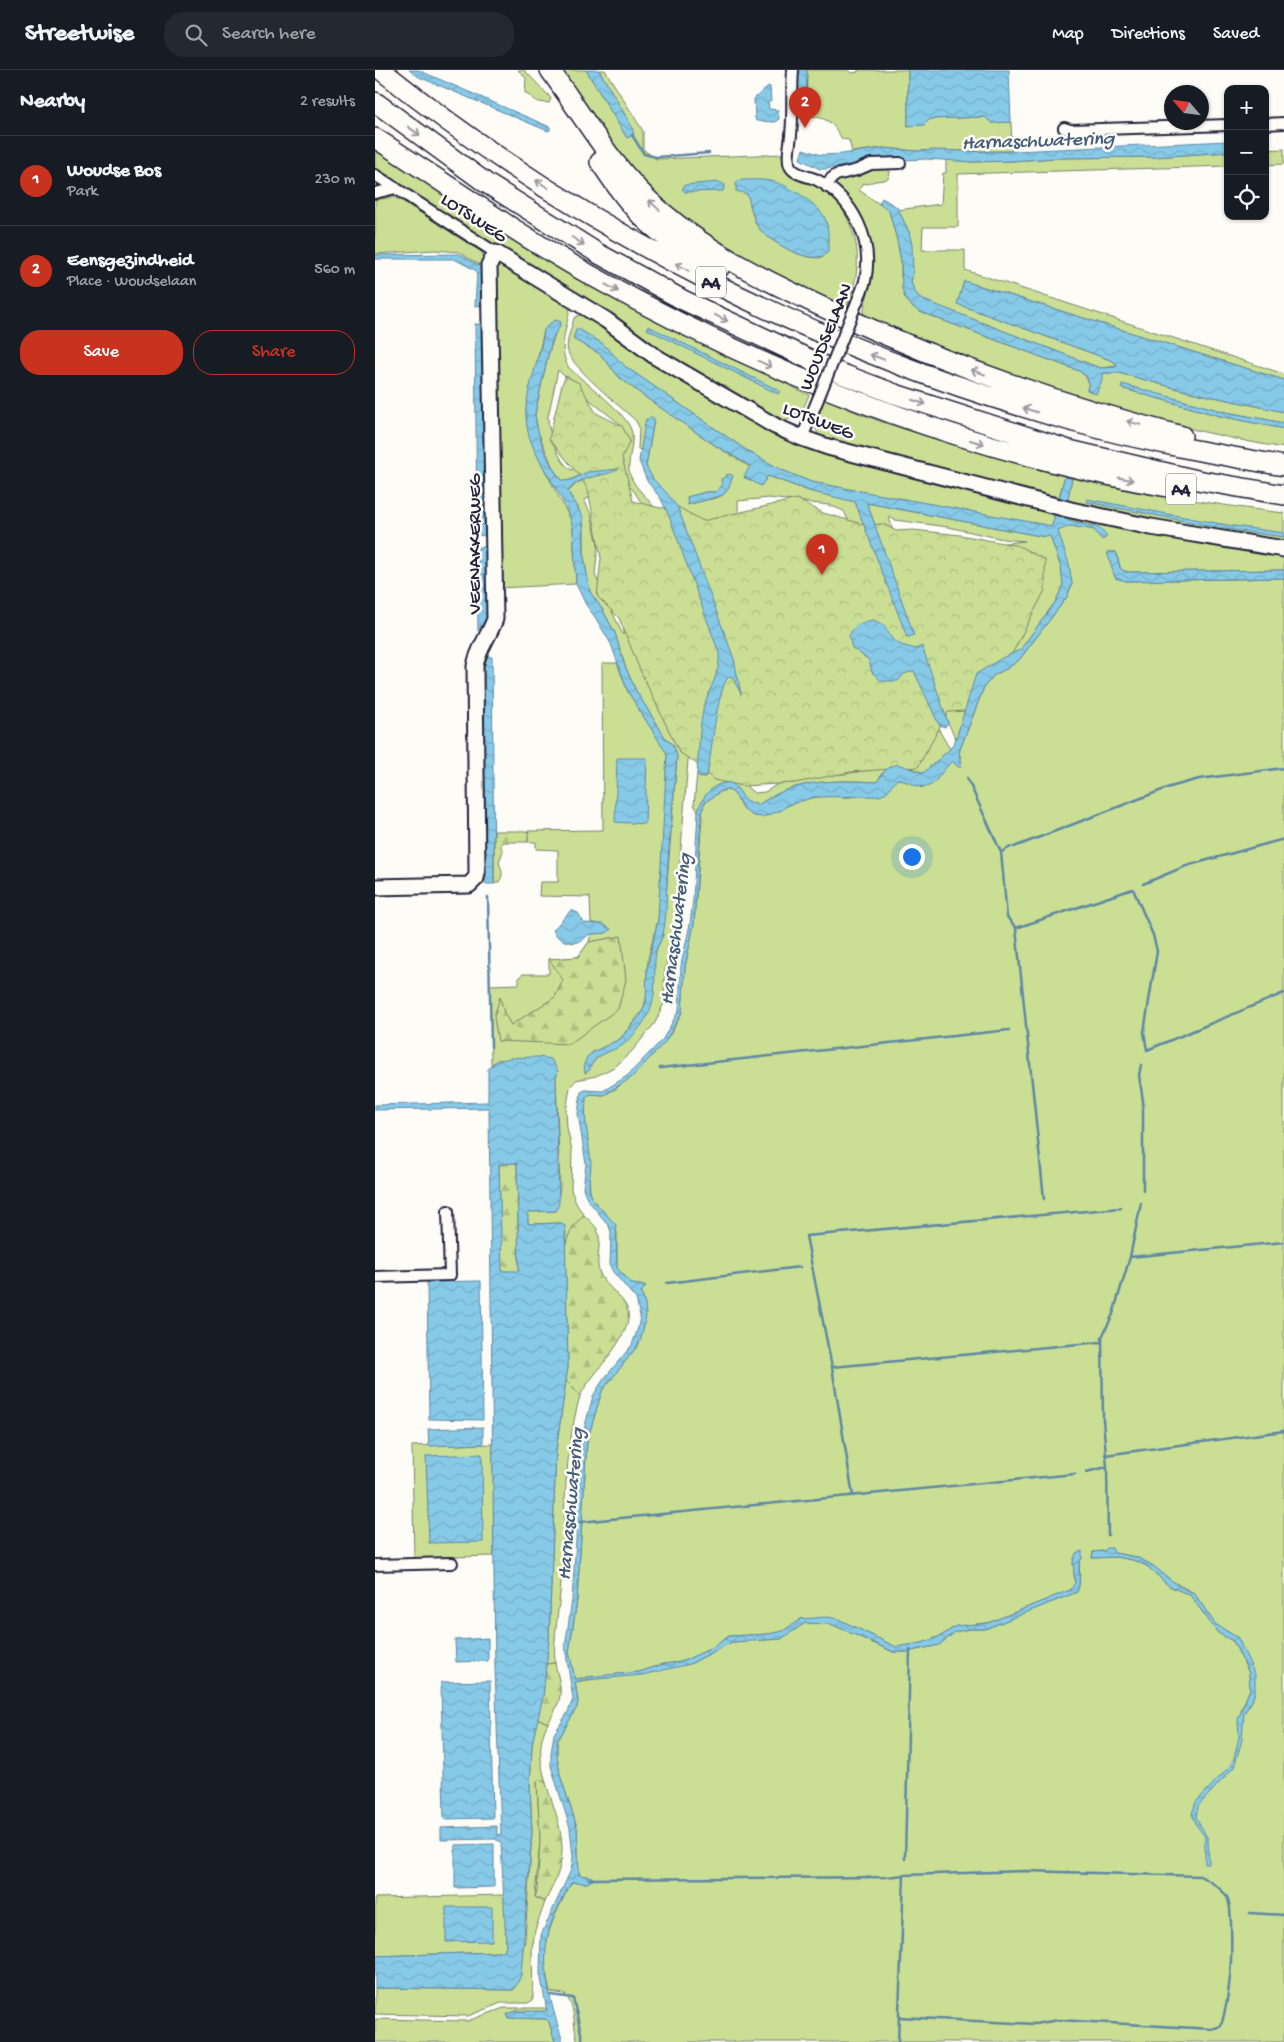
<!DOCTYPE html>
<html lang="en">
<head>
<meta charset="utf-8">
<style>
	:root { --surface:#171b24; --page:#242831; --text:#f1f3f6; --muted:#9ea1a6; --line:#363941; --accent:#c8321e }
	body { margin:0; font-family:"Gochi Hand",sans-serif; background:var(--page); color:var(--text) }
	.controls { position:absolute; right:15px; top:15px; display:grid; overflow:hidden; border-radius:10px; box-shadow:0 1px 4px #0004 }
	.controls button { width:45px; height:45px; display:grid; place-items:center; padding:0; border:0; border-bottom:1px solid var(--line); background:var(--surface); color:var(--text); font:25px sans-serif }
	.compass { position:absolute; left:789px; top:15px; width:45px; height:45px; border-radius:50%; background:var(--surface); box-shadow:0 1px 4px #0004; rotate:298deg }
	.you { position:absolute; left:536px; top:786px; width:18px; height:18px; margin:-12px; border:4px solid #fff; border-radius:50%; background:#1a73e8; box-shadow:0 0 0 8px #1a73e833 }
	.badge { display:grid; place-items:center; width:32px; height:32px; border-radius:50%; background:var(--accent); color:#fff; font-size:16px; font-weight:700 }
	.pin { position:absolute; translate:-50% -41px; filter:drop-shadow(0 1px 2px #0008) }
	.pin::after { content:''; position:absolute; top:26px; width:18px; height:15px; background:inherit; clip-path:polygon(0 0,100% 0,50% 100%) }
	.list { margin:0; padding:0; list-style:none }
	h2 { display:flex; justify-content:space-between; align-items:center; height:65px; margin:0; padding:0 20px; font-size:21px }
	h2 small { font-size:16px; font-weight:400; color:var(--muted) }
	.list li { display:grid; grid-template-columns:32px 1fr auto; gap:15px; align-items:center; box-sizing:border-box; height:90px; padding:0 20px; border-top:1px solid var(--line) }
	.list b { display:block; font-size:19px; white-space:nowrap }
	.list p { margin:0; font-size:16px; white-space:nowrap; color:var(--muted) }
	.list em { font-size:16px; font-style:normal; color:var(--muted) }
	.actions { display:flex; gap:10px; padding:15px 20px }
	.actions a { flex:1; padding:11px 0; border:1px solid var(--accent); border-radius:20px; text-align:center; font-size:18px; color:var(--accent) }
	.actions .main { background:var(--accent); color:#fff }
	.icon { flex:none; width:28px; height:28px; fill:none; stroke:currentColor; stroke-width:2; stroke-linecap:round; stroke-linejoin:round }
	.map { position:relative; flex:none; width:909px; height:1972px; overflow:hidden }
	header { display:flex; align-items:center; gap:30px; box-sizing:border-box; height:70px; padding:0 25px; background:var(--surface); border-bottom:1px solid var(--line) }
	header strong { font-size:24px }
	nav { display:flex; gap:28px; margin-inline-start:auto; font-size:18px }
	.search { width:350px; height:45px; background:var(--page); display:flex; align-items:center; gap:12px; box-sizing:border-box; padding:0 18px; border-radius:20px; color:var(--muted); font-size:19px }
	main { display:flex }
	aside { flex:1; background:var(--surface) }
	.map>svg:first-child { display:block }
	.grass { fill:#cadf94; stroke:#768068; fill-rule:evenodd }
	.forest { fill:url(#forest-firs); stroke:#768068 }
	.park { fill:url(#park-crowns); stroke:#768068 }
	.water { fill:url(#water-waves); stroke:#5f87a3; fill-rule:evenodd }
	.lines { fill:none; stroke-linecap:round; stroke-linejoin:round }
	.stream { stroke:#5f87a3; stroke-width:2.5 }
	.street-casing { stroke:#22223b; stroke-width:14 }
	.secondary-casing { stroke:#22223b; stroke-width:19 }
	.highway-casing { stroke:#22223b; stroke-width:22 }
	.street { stroke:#fdfcf7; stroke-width:10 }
	.secondary { stroke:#fdfcf7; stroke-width:15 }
	.highway { stroke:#fdfcf7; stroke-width:19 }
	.street-bridge-casing { stroke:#22223b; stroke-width:14; stroke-linecap:butt }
	.street-bridge { stroke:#fdfcf7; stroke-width:10 }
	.oneway { stroke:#9a9aa2 }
	.labels { text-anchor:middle; stroke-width:5; stroke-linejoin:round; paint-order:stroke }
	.shield { fill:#fdfcf7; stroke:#646373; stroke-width:1 }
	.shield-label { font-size:18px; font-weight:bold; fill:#22223b }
	.street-label { font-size:19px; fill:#22223b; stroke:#fdfcf7 }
	.water-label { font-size:20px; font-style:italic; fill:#455d78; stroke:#fdfcf7 }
</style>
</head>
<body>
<header>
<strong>Streetwise</strong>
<div class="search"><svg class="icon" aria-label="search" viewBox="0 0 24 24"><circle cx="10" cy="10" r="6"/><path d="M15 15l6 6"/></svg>Search here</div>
<nav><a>Map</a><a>Directions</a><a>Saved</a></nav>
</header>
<main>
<aside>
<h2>Nearby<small>2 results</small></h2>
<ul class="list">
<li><span class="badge">1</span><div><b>Woudse Bos</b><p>Park</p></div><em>230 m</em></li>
<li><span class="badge">2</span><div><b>Eensgezindheid</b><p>Place · Woudselaan</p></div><em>560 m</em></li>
</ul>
<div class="actions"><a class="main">Save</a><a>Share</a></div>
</aside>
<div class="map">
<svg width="909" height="1972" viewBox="0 0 909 1972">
	<defs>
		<pattern id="forest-firs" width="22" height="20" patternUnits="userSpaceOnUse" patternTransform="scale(1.25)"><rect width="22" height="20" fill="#cadf94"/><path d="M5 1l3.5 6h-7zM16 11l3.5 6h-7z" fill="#adbf80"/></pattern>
		<pattern id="park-crowns" width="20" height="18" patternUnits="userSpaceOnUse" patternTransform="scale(1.25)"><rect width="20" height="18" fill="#cadf94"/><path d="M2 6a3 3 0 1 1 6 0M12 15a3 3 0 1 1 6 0" fill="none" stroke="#adbf80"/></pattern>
		<pattern id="water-waves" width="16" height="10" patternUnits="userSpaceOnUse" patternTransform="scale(1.25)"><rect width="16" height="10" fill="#87cae8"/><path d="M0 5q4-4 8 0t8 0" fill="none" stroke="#74adc8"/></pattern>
	</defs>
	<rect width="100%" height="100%" fill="#fdfcf7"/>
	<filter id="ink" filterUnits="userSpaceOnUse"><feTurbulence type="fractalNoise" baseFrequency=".02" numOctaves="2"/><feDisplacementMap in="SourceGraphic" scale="10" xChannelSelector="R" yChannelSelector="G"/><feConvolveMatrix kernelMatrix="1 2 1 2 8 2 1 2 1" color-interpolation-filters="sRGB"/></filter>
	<g filter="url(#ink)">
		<path class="grass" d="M143 0H149L176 28 174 33 163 32 150 23 151 8Z
			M180 0H211L252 68 257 57 224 0H230L268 61V79L281 89 407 84C411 114 430 107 451 120 462 127 467 137 472 148 489 181 483 211 469 244L285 139ZM387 111H396L406 116 449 187C431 192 394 172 383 157 378 151 375 132 372 123Z
			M432 0H472L477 3 483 2V0H533V56L555 49 610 47 617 53 636 52 637 81H542L508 78 477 82 474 70 467 69C457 52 453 48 434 46L431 41Z
			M0 77 313 266 434 325C429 337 425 350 409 350L280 282 241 253 0 99Z
			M909 79V94L890 95V80Z
			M853 82V96L583 104V157H548L547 180H590V200L909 304V310L589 211 583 234 738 291 742 296 725 298 555 233 546 229 540 222 536 213 538 202 534 162 523 140 566 134 568 103H571V89L597 92 637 91 681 88 780 87Z
			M495 96 512 97 515 102 514 108C507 112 500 109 493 114L488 113 484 120 514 141 522 170 526 191V207L545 242 704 301C712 307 715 311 712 320L727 303H744L811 321 909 342V353L851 342 748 315 746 318 845 346 909 359V378C765 354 622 302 488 246 489 233 495 220 496 208 501 170 488 138 458 115L460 108Z
			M18 127 27 131 108 183V197L84 182 59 180 0 184V130Z
			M125 194 195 238C192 258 182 279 194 298 208 311 255 345 257 363 259 377 251 392 255 405 260 419 275 429 282 442L316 652 300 855 290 899 289 933 280 953 257 981 241 996 221 1006 201 1010 195 1017 191 1041 192 1058 197 1080 196 1120 202 1135 209 1145 198 1157 190 1174 191 1163 186 1153 153 1154 152 1142 181 1141 185 1117 181 1008 123 989 116 995 115 915 144 914V907L148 904H174V889L203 887 214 872 216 864 231 863 222 853H216L215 827 164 826 165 812H183V780L161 779V772H153V761L228 760 227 593H242L253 622 292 682 287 803 283 850 274 884 272 898V925L268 940 245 969 218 982 211 1002 223 987 248 974 257 966 279 914 278 901 280 883 288 865 302 686 298 675 291 669 261 621 250 596 240 563 227 539 215 522 209 487V457L203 437 193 422 202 413 211 409 205 405 191 412 184 407 178 398 163 362 160 344 173 285 181 262 169 260 151 340 156 368 164 389 196 450 198 459 201 514 124 518 121 196ZM183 300 211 327 245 354 197 400C184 394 173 362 173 347ZM250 413 259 421 272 442 248 565 220 505 223 475 216 444 209 430Z
			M206 244 405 366 680 443 677 457 436 412 407 400 374 382 251 297 228 274 202 258 198 269 225 284 244 307 270 327 341 376 375 397 369 408 393 406 434 421 480 431 520 536 539 565 492 433 670 467 675 465 686 498 688 515 681 531 645 580 627 588 601 604 581 669 573 653 560 616 549 624 566 664 575 679 549 703 527 694 507 703 502 712C459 710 420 709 383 735L371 731 361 717 352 712C338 718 327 726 323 741L319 735 322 703 325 708 330 707 291 422 278 409 271 396 279 350 271 349 267 381 263 379 264 357 261 351C246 337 198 298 193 282 190 272 197 257 199 248ZM352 404 353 419 348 425 341 428 313 434 312 427 331 422H340L347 416ZM394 428 454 435 469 441 482 470 549 652 493 700 470 704 435 705 406 712 390 722 380 723 375 720 367 710 363 431ZM514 447 520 450 573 457 628 469 650 471 524 484Z
			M450 328C495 351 545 364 593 378 697 407 802 431 909 443V473L784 452 692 431 697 408 690 405 684 427 642 419 444 368 440 355Z
			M690 445 909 481V500L754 502 746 500 741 482H732L751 511 909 508V1972H203C197 1956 202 1936 189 1924L175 1922C164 1876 173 1858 194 1817L197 1812 212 1813 217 1807 204 1805 202 1757 185 1705 182 1685V1672L202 1637 203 1631 200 1612 315 1594 357 1572 406 1569 430 1553 456 1554 518 1582H532L564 1575 580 1562 594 1559H610L702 1522C707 1511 703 1501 705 1490L698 1492 700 1513 696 1520 613 1553 581 1556 566 1566 547 1573 521 1577 463 1549H426L408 1561 394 1564 354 1566 337 1578 306 1592 289 1594 264 1602 200 1609 194 1582 202 1530 212 1371 227 1321 264 1274 270 1234 266 1222 271 1216 257 1214 242 1198V1161L218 1130 215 1122 210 1045 211 1027 216 1024 229 1025 242 1018 296 964 307 942 310 897 319 854 328 735C369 697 355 745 384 746 394 747 403 740 412 736 424 730 442 726 456 726 463 726 469 728 475 727 488 726 501 722 513 720L521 709H525L547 718 577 691 581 694 587 693 584 682 609 617 619 605 633 598 644 590 692 527 697 514 683 461ZM729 1481 761 1487 777 1495 793 1509 819 1523 840 1554 863 1568 880 1621 877 1631 869 1643 866 1640 875 1619 874 1603 858 1571 843 1563 815 1525 794 1516 772 1496 758 1490 741 1487 717 1488 718 1482Z
			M191 1310 205 1326C188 1385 190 1452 186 1513 184 1540 178 1567 180 1593L171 1594 174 1569 181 1381Z
			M118 1374 119 1486 39 1488 37 1376Z
			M162 1648 173 1653C162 1674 165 1691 171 1713L166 1710 162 1711 165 1770 160 1827 170 1832 160 1860 157 1880 158 1930 153 1933H126L93 1946 0 1944V1918L139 1920 150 1870 157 1762 155 1717 157 1674Z
			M130 1825 131 1875 129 1880 125 1882 0 1886V1828Z
			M129 1938H171L172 1942 142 1941 132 1945 134 1948 171 1949 174 1952 180 1972H0V1949L92 1951Z"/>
		<path class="forest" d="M119 761H153V772H130L126 774V777L128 781 124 792C127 801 129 804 124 812L119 814Z
			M246 866 251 910 243 939 194 974 123 971 119 947 125 927 129 943 136 955 180 927 188 910 174 889 203 887 214 872Z
			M142 1093 144 1202 126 1201 124 1094Z
			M209 1145C213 1149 219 1154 222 1159 228 1172 220 1188 224 1201 229 1216 246 1224 252 1238 262 1263 216 1303 205 1326L191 1310 193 1297 190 1180C191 1166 199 1153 209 1145Z
			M180 1593C187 1623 189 1626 173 1653L162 1648 168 1627 171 1594Z
			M166 1710 171 1713C179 1739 192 1768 185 1796 182 1809 175 1821 170 1832L160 1827 162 1821 165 1770 162 1711Z"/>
		<path class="park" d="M191 306 204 313 221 343 247 356 255 371 247 387 258 431 285 438 303 437 328 451 422 429 448 443 491 455 508 454 521 461 538 460 585 465 644 476 670 490V520L637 584 611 601 590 641 573 642 543 697 475 702 420 713 368 716 339 710 318 691 304 682 265 600 244 548 222 526 226 488 213 420 204 405 174 369 187 314Z"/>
		<path class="water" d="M34 0H43L175 57V60L173 61 44 7Z
			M211 0H224L257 57 259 65 252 68Z
			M421 0H432L431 38H420Z
			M533 0H634L636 52 617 53 610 47 555 49 549 55 533 56Z
			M393 16 395 17 396 31 393 32 394 39 403 40 404 49 400 52 381 51 380 48 379 29Z
			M853 71V82L780 87 681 88 637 91 597 92 552 89 502 91 451 99H445L425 89 428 79 446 85 467 84 508 78 542 81 557 80 620 82Z
			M364 110C374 110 385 109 395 111 411 113 446 135 451 151 454 160 453 173 453 182 439 199 393 171 383 157 378 150 375 132 372 124L361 121V113Z
			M344 112 350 115 348 121 310 122 307 119 310 115Z
			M507 128 522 137 534 162 537 175 538 202 536 213 540 222 546 229 725 298 741 297 742 295 738 291 582 234 589 211 909 310V342L811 321 744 303H727V310L721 324 712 320 714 313 711 306 704 301 545 242 536 236 530 228 527 219 526 191 522 170 514 141 504 133Z
			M84 184 106 197 107 235 100 236 102 201 79 189H0V185Z
			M181 250 186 252C185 260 179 262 177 270 171 294 165 319 160 344 161 361 174 398 187 411L196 410 212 402 244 399C228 408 202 405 193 422L208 447 209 487 215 522 227 539 240 563 250 596 261 621 291 669 298 675 302 686C299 726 294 767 292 807 291 826 292 846 288 864 287 870 282 875 281 881 278 899 282 918 277 934 273 949 261 964 249 974 239 982 215 984 215 1000L210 1003 209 994 212 987 218 982 245 969 265 946 271 932 272 898 283 850 292 684 253 622 236 574 220 547 211 535 201 514 198 459 196 450C185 415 153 386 151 348 149 322 166 288 169 260L174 254Z
			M100 254H108L112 466 102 465Z
			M273 256 405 321 403 324 272 259Z
			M202 258 228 274 251 297 374 382 407 400 436 412 677 456 690 405H694L697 408 689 449 725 458 732 467 727 470 719 460 695 456 683 461 694 494 697 514 692 527 644 590 633 598 619 605 609 617 584 682 586 697H583L577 691C554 715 561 725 525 709H522L510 724 504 726 439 727 411 736 407 740 388 747 378 746 369 739 358 722 351 719 346 721 329 733 326 748 319 854 310 897 307 942 290 972 256 1008 229 1025 216 1024 211 1027 210 1045 216 1094 214 1115 215 1122 218 1130 241 1155 242 1198 257 1214 271 1216 266 1222 270 1234 271 1246 266 1269 260 1279 227 1321 212 1371 202 1530 194 1582 200 1609 208 1608V1610L200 1612 203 1631 202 1637 182 1672V1685L185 1705 202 1757 204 1805 217 1807 218 1810 212 1813 197 1812C189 1825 181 1840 176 1854 163 1893 176 1934 188 1972H180L174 1952 171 1949 134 1948 132 1944 142 1941H172L165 1903 166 1865 196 1800 198 1787 195 1758 176 1696V1683L179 1664 193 1642 198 1629 190 1577 197 1530 208 1363 218 1326 228 1310 257 1275 263 1258 265 1246 261 1229 238 1202 235 1196 236 1162 234 1156 212 1129 208 1118 211 1094 203 1044 206 1022 210 1020 228 1021 252 1006 288 969 304 940 306 895 315 854 318 830 323 741C327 726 339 711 356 713 370 723 363 729 383 735 420 709 459 710 502 712 518 685 525 696 548 703L575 679 581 669 601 604 627 588 645 580 681 531 688 515 686 497 675 466 670 467 492 433 539 565 532 567 480 432 434 421 393 406 386 416 369 407 375 396 341 376 270 327 244 307 225 284 198 269Z
			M747 314 851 342 909 353V359L845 346 746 318Z
			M275 347H278L279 350 271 396 278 409 291 422 303 438 359 589 366 624 358 608 354 606C341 622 337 682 332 705L325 708 322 703C324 681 324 657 329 636 334 618 346 603 344 583L294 446 286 429 272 411 264 391 270 352Z
			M355 404 358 406 353 419 348 425 313 435 312 427 331 422H340L347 416 346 409Z
			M712 429 852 455 909 463V467L850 459 712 432Z
			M102 477H112V547L103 561Z
			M732 482H741L745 498 750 502 909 500V508L751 511 740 508Z
			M499 550 509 555 517 569 526 575 541 579 547 576 573 653 570 657 564 655 539 601 529 604 523 611H506L497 602 494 590 477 578 474 566C480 554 486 552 499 550Z
			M107 586 117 587 119 814H111L110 809Z
			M242 688H272L270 754 240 752Z
			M196 840 203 843 209 853 228 854 236 859C232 865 225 863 218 864 212 864 210 869 205 871 196 876 181 869 178 860Z
			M163 987 176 989 183 1001 181 1008 184 1133 181 1141 153 1142V1154L186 1153 190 1156 193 1297 181 1381 174 1569 168 1627 157 1674 155 1717 157 1762 146 1905 141 1916 136 1920 0 1918V1886L125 1882 129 1880 131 1875 126 1772 120 1769 66 1770V1758L122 1756V1765L126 1764 120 1599 114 1038 0 1040V1035L113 1032V998C125 985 146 988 163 987ZM142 1093 144 1201H127L124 1094Z
			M106 1211 108 1350 54 1349 52 1212Z
			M108 1357V1374L54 1376 53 1359Z
			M107 1384 108 1472 54 1473 51 1386Z
			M732 1478H737L739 1483 761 1487 777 1495 805 1517 819 1523 840 1554 863 1568 880 1605V1621L877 1631 869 1643 867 1670 859 1697 823 1736 821 1747 833 1769 834 1794H830V1767L822 1756 817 1744 821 1732 855 1696 859 1688 864 1667 863 1649 875 1619 874 1603 858 1571 843 1563 815 1525 794 1516 772 1496 758 1490 741 1487 717 1488 718 1482 729 1481Z
			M707 1481V1489L705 1490C702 1501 707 1511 702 1522L610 1559H594L580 1562 564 1575 532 1582H519L456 1554 430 1553 406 1569 357 1572 315 1594 267 1605 211 1610V1607L264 1602 289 1594 306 1592 337 1578 354 1566 394 1564 408 1561 426 1549 452 1547 463 1549 521 1577 547 1573 566 1566 581 1556 613 1553 695 1520 700 1513 698 1492 701 1483Z
			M113 1568V1591L81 1592 80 1570Z
			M115 1611 118 1748 69 1749 66 1612Z
			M119 1774V1817L80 1818V1775Z
			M71 1837H117V1871L71 1872Z"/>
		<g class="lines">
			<path class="stream" d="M257 65 269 84 281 87 334 83
				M592 708 626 782 632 847 641 858 669 1129
				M639 777 795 717 824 709 909 698
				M626 782 636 777
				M768 814 811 796 909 769
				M113 827 116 977
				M641 858 758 819 778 865 782 881 769 962 772 980 909 923
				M766 995 764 1005 768 1031V1120
				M285 998 634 960
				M755 1187 909 1172
				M292 1213 425 1197
				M457 1297 726 1272
				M730 1385 909 1361
				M711 1402 732 1397
				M478 1426 457 1297 431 1166 746 1138
				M205 1452 700 1404
				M733 1465 732 1397 728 1350 727 1267 738 1244 755 1187 766 1133
				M530 1789 535 1580
				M214 1809 512 1807 529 1805 651 1801 825 1806C835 1811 846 1817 852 1827 856 1835 855 1844 856 1853 857 1888 856 1922 846 1956L837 1959 683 1950 660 1954 524 1947
				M874 1843 909 1845
				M176 1925 198 1928 208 1972
				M523 1972 529 1805"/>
			<g class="street-casing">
				<path id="street" d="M418 0C416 24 419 49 415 73 414 80 412 89 415 96 419 105 434 106 442 110 478 128 499 171 490 211 488 218 485 225 482 232
					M890 54 909 53
					M689 58 695 60 853 55
					M0 105 121 183
					M452 117 456 109 461 105 482 100 496 94 525 93
					M0 123 21 118
					M427 368 443 329
					M0 1207 75 1205 73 1141
					M0 1495 77 1493"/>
			</g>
			<g class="secondary-casing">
				<path id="secondary" d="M0 817 94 815 101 808 102 803 100 596C103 579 114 566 120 549L114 195 121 183 231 250 281 287 400 356 427 368 453 377 696 440 776 457 909 479"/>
			</g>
			<g class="highway-casing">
				<path id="highway" d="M6 0C210 164 451 284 703 353 771 372 840 384 909 396
					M175 0C210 49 240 102 287 142 337 185 396 213 456 241 569 293 686 335 807 366
					M0 32 111 113 224 184 308 230 462 302 520 324 694 380 822 410 909 425
					M0 68C72 114 142 164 217 206 400 309 596 383 803 419
					M225 92C240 114 255 137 276 155 296 173 321 185 345 197"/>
			</g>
			<use href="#street" class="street"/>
			<use href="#secondary" class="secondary"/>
			<use href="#highway" class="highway"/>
			<g class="street-bridge-casing">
				<path id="street-bridge" d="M443 329 482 232"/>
			</g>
			<use href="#street-bridge" class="street-bridge"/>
		</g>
		<defs><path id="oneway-shaft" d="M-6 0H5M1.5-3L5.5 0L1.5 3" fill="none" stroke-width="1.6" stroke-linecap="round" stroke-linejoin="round" transform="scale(1.25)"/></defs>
		<g class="oneway">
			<use href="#oneway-shaft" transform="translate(39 61) rotate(36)"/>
			<use href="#oneway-shaft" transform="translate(167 114) rotate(-148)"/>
			<use href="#oneway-shaft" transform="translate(279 135) rotate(-137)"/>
			<use href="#oneway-shaft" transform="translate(203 171) rotate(32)"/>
			<use href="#oneway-shaft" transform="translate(307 197) rotate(-151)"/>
			<use href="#oneway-shaft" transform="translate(237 218) rotate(29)"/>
			<use href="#oneway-shaft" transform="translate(346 248) rotate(26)"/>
			<use href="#oneway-shaft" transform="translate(502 287) rotate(-159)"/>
			<use href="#oneway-shaft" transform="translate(390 294) rotate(24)"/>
			<use href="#oneway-shaft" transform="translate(603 302) rotate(-160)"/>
			<use href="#oneway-shaft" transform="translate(544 332) rotate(18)"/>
			<use href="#oneway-shaft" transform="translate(655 340) rotate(-163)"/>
			<use href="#oneway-shaft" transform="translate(759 353) rotate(-165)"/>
			<use href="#oneway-shaft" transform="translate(602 372) rotate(16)"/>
			<use href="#oneway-shaft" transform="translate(751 409) rotate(11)"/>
		</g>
	</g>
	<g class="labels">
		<g class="shield">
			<rect x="321" y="196.5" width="30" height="31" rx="4"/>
			<rect x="791" y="403.5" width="30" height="31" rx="4"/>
		</g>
		<g class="shield-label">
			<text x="336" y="218">A4</text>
			<text x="806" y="425">A4</text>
		</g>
		<g class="street-label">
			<text transform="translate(100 146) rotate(33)" y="7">LOTSWEG</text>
			<text transform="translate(449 266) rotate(-68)" y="7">WOUDSELAAN</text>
			<text transform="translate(444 349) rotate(21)" y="7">LOTSWEG</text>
			<text transform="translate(98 474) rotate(-90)" y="7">VEENAKKERWEG</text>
		</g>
		<g class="water-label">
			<text transform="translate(663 69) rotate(-2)" y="7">Harnaschwatering</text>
			<text transform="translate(299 859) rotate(-83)" y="7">Harnaschwatering</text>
			<text transform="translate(194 1434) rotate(-85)" y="7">Harnaschwatering</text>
		</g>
	</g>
</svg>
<div class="controls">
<button>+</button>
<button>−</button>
<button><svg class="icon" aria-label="locate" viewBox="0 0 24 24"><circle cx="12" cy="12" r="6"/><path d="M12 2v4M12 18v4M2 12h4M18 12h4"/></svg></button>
</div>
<svg class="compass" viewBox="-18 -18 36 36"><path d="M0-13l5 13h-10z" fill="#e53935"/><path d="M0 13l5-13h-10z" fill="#9ea1a6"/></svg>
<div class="you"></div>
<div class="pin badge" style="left:447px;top:505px">1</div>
<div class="pin badge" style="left:430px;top:58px">2</div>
</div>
</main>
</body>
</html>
